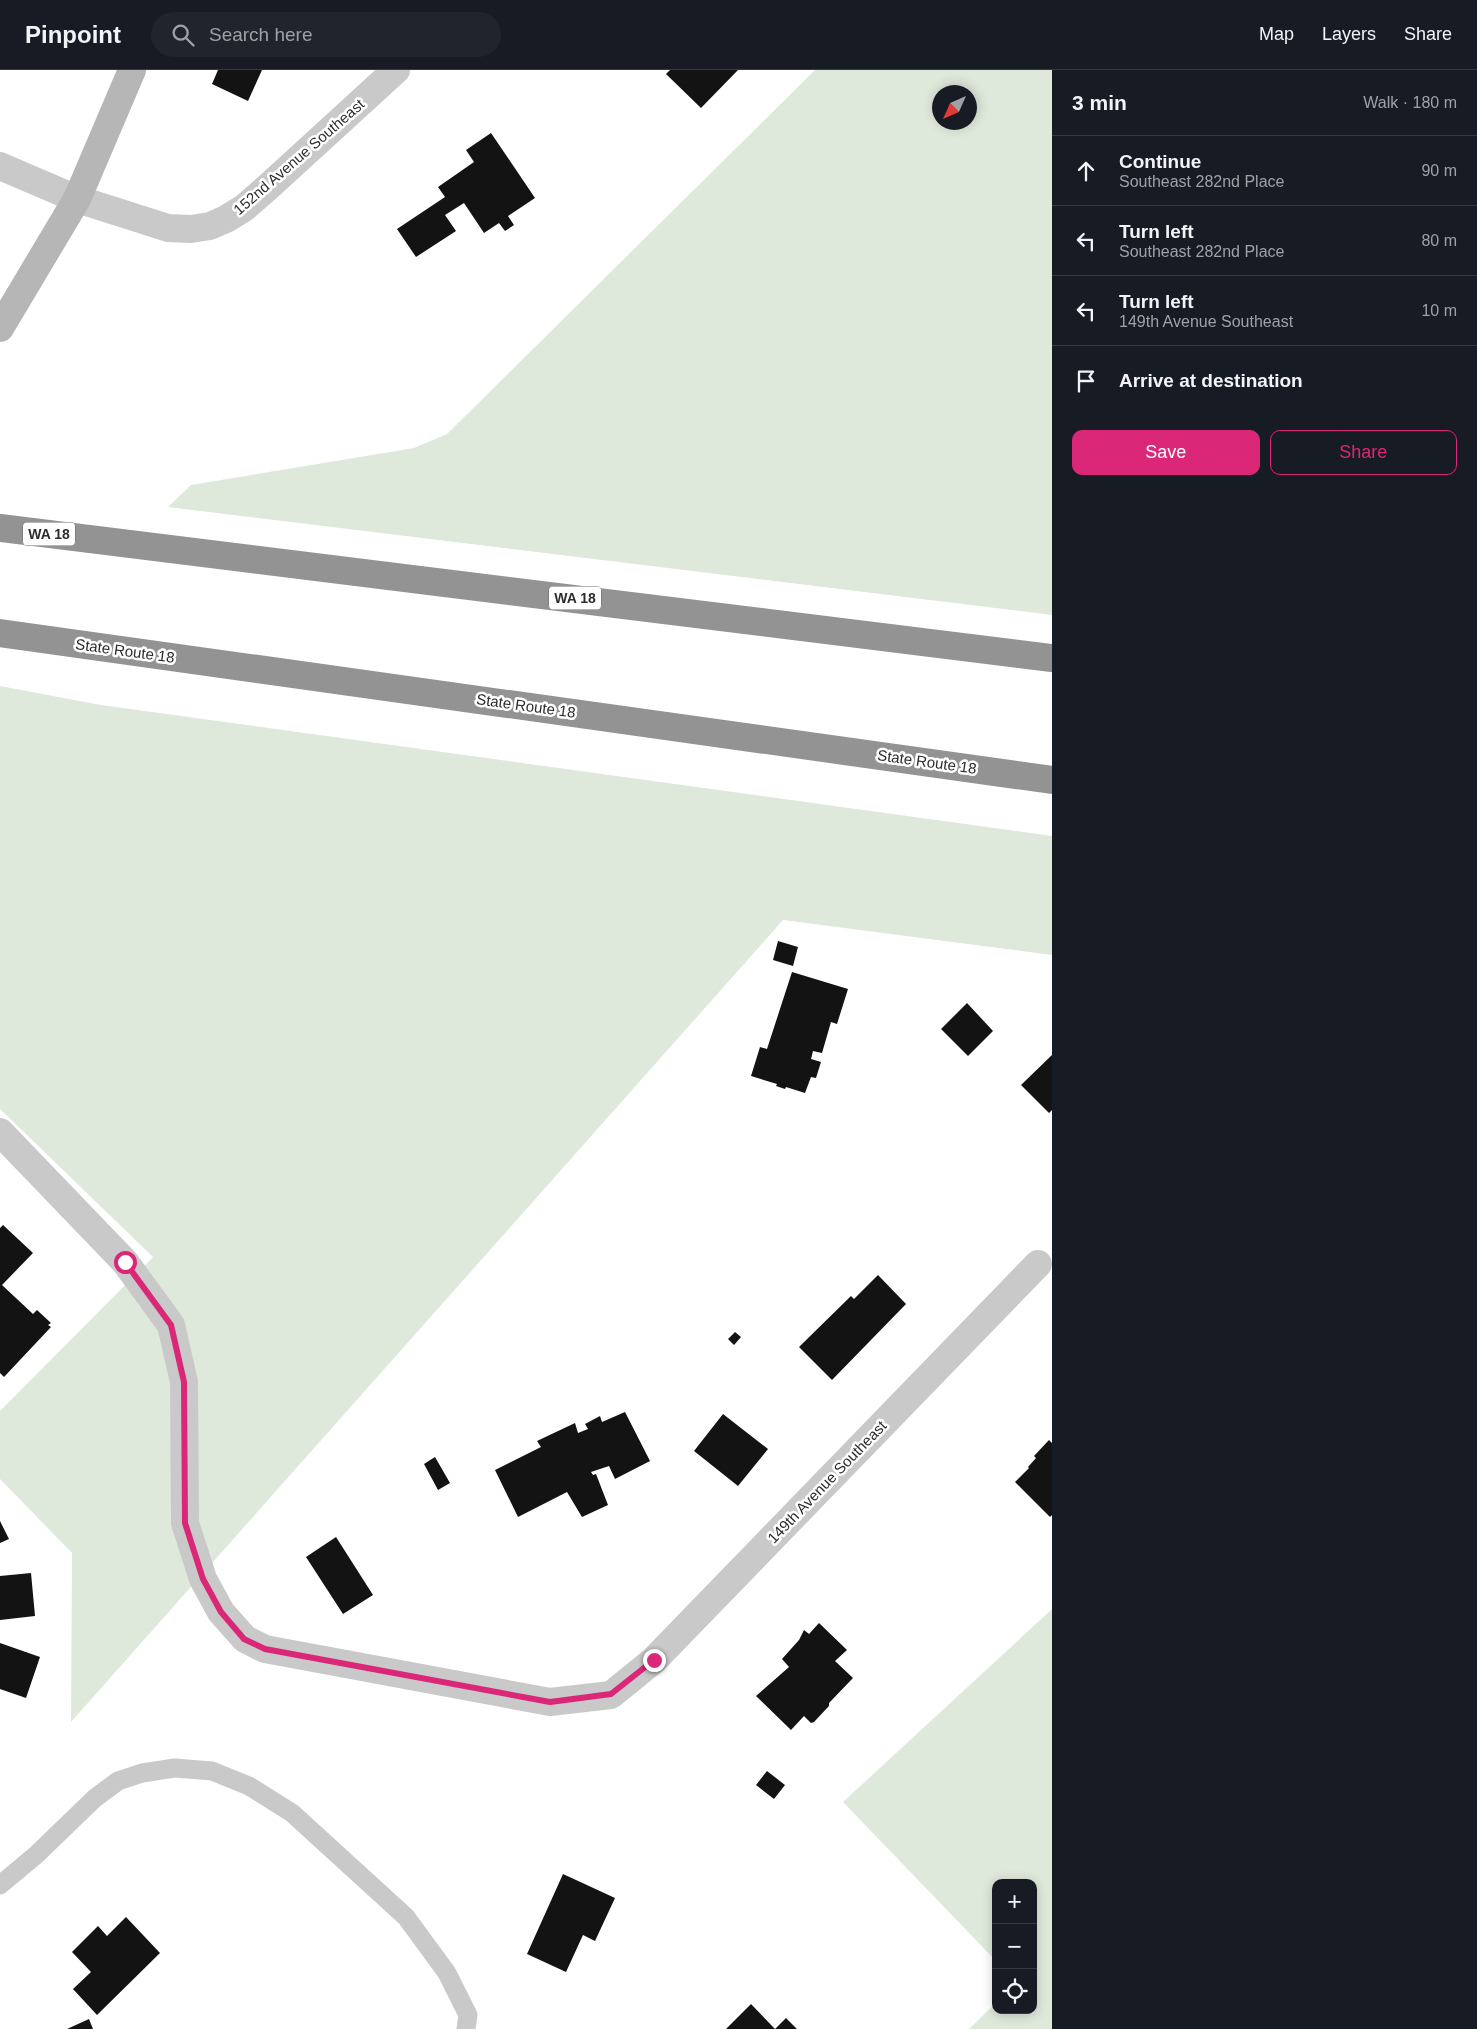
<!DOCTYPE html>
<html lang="en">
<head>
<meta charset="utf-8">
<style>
	:root { --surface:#171b24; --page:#20242c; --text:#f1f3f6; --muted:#9ea1a6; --line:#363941; --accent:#db2777 }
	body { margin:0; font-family:Helvetica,sans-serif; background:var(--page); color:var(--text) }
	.controls { position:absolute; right:15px; bottom:15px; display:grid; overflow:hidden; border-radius:10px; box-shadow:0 2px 12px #0003 }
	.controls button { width:45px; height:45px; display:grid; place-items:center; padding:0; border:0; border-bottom:1px solid var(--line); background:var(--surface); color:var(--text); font:25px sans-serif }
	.compass { position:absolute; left:932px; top:15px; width:45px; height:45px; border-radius:50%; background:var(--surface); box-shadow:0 2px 12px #0003; rotate:225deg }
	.stop { position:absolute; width:15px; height:15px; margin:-11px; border:4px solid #db2777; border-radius:50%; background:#fff }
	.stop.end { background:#db2777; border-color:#fff; box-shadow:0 1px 5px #0008 }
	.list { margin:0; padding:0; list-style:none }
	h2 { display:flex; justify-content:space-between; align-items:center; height:65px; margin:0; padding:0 20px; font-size:21px }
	h2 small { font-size:16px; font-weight:400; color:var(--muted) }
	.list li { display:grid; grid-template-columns:32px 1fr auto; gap:15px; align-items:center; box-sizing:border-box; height:70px; padding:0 20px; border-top:1px solid var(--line) }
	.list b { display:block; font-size:19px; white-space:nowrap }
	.list p { margin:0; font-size:16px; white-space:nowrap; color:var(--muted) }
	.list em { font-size:16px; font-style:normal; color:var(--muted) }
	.actions { display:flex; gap:10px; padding:15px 20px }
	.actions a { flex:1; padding:11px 0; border:1px solid var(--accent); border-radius:10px; text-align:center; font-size:18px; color:var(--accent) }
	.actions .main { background:var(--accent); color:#fff }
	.icon { flex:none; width:28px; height:28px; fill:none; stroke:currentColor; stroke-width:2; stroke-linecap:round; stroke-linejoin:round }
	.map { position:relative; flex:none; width:1052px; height:1959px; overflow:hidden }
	header { display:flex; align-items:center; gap:30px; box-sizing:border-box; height:70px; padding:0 25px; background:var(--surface); border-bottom:1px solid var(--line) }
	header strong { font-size:24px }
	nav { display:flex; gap:28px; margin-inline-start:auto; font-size:18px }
	.search { width:350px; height:45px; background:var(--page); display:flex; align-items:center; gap:12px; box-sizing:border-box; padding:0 18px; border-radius:28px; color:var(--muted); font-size:19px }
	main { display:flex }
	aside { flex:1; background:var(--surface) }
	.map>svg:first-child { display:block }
	.green { fill:#dfe9db; fill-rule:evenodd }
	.building { fill:#131313 }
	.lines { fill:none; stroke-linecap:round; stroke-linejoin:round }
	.lane { stroke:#c9c9c9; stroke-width:19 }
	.street { stroke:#c9c9c9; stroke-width:28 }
	.secondary { stroke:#b6b6b6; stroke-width:28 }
	.highway { stroke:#939393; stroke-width:28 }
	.route { stroke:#db2777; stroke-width:6 }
	.labels { text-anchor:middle; stroke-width:5; stroke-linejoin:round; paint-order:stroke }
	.shield { fill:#fff; stroke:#6b6b6b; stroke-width:1 }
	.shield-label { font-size:14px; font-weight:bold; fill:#2c2c2c }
	.street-label { font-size:15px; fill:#2c2c2c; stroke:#fff }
</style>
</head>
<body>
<header>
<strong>Pinpoint</strong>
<div class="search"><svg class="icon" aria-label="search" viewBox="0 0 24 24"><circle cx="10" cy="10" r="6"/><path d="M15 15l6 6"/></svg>Search here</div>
<nav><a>Map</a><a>Layers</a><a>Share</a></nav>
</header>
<main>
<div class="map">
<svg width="1052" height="1959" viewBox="0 0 1052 1959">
	<rect width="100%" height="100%" fill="#fff"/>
	<path class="green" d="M815 0H1052V545L168 437 191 415 414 378 447 364ZM939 22H969V52H939Z
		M0 616 101 635 1052 766V885L783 850 71 1652 72 1483 0 1409V1341L153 1187 0 1039Z
		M1052 1539V1959H969L996 1933V1940H1033V1813H996V1891L843 1732Z"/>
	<path class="building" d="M218 0H262L248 31 212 14Z
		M670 0H738L701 38 666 4Z
		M491 63 535 128 508 146 514 155 505 161 499 153 484 163 464 133 445 145 456 161 416 187 397 159 445 127 438 117 474 92 466 80Z
		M778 871 798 877 793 896 773 890Z
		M792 902 848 919 837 954 831 952 822 983 813 981 811 989 821 992 816 1008 811 1007 805 1023 786 1017 785 1019 776 1016 777 1014 751 1006 760 977 767 979Z
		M967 933 993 961 968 986 941 959Z
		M1052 985V1040L1049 1043 1021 1015Z
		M3 1155 33 1183 2 1215 33 1244 37 1240 51 1253 48 1255 51 1257 4 1307 0 1303V1158Z
		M878 1205 906 1234 832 1310 799 1277 851 1226 854 1229Z
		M735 1262 741 1267 734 1275 728 1269Z
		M625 1342 650 1391 615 1409 609 1396 591 1402 593 1405 596 1404 608 1435 582 1447 567 1422 518 1447 495 1400 541 1377 537 1371 575 1353 578 1363 588 1359 585 1354 600 1346 602 1352Z
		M723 1344 768 1379 738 1416 694 1381Z
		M1049 1370 1052 1373V1445L1050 1447 1015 1412 1029 1398 1028 1397 1036 1388 1034 1386Z
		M435 1387 450 1413 438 1420 424 1394Z
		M0 1451 9 1469 0 1473Z
		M336 1467 373 1525 343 1544 306 1487Z
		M31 1503 35 1546 0 1550V1506Z
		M819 1553 847 1580 835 1591 853 1608 829 1633V1636L814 1652 811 1653 804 1646 791 1660 756 1626 789 1597 782 1589 799 1570 804 1560 809 1564Z
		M0 1573 40 1587 26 1628 0 1619Z
		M767 1701 785 1715 774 1729 756 1715Z
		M563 1804 615 1828 595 1871 583 1865 566 1902 527 1884Z
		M126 1847 160 1883 97 1945 73 1919 91 1902 72 1882 98 1856 107 1866Z
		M751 1934 775 1959 786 1948 797 1959H726Z
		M89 1949 93 1959H67Z"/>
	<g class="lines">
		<path class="lane" d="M0 1815 36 1785 95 1728 118 1711 142 1703 175 1698 212 1701 249 1716 292 1743 406 1847 447 1903 468 1945 466 1959"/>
		<path class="street" d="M0 96 77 129 168 158 191 159 210 156 226 149 244 138 268 117 396 0
			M0 1062 125 1192 171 1255 184 1312 185 1453 203 1509 221 1542 245 1569 265 1579 550 1632 611 1625 654 1590 1038 1194"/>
		<path class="secondary" d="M0 258 77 129 132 0"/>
		<path class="highway" d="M0 458 1052 588
			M0 563 1052 710"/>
	</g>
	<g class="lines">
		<path class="route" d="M125 1192 171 1255 184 1312 185 1453 203 1509 221 1542 244 1569 265 1579 550 1632 611 1624 654 1590"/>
	</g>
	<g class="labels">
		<g class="shield">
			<rect x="23" y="452.5" width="52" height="23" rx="4"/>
			<rect x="549" y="516.5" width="52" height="23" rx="4"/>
		</g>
		<g class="shield-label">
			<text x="49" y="469">WA 18</text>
			<text x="575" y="533">WA 18</text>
		</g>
		<g class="street-label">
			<text transform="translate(299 87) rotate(-41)" y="5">152nd Avenue Southeast</text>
			<text transform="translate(125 581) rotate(8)" y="5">State Route 18</text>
			<text transform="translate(526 636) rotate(8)" y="5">State Route 18</text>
			<text transform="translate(927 692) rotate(8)" y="5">State Route 18</text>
			<text transform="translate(827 1412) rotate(-46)" y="5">149th Avenue Southeast</text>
		</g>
	</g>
</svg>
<div class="controls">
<button>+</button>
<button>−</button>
<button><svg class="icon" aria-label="locate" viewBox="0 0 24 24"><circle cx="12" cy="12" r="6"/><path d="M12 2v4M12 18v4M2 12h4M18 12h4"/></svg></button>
</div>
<svg class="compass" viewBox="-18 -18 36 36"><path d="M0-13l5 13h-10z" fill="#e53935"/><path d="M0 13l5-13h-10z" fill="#9ea1a6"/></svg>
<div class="stop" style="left:125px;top:1192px"></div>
<div class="stop end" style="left:654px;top:1590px"></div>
</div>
<aside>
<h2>3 min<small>Walk · 180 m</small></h2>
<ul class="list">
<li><svg class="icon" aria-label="ahead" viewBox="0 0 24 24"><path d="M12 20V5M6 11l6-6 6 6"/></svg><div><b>Continue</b><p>Southeast 282nd Place</p></div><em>90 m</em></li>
<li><svg class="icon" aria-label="left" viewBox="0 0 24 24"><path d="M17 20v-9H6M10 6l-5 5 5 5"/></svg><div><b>Turn left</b><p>Southeast 282nd Place</p></div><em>80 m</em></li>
<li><svg class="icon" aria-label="left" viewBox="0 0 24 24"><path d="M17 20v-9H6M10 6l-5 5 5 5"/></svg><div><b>Turn left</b><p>149th Avenue Southeast</p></div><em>10 m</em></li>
<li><svg class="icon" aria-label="arrive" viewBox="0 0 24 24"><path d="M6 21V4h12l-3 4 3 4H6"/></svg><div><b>Arrive at destination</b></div></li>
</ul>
<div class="actions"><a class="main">Save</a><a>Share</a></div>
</aside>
</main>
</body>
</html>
